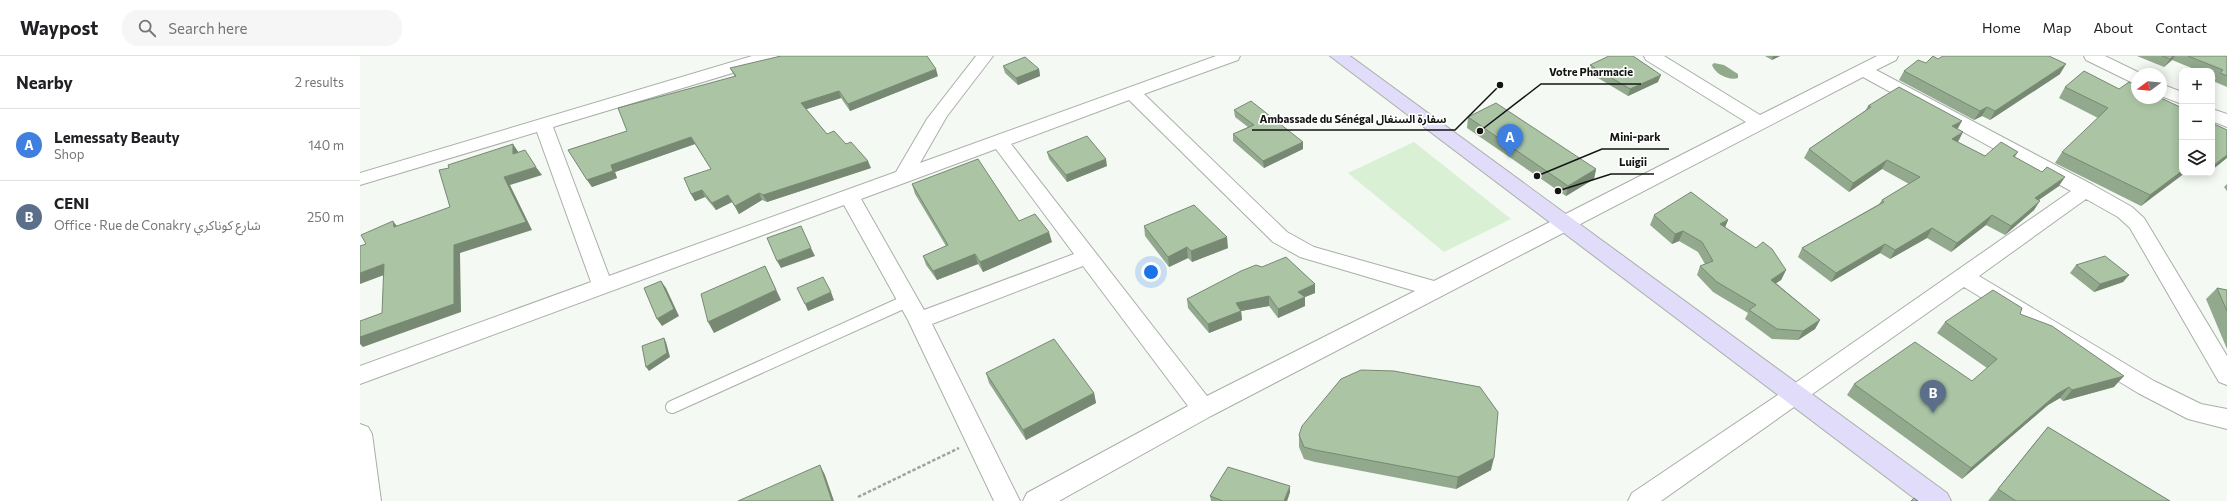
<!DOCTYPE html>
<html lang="en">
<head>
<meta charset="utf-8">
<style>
	:root { --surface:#fff; --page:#f6f6f6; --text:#202124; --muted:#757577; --line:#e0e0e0; --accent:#ea580c }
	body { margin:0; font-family:Commissioner,"Noto Sans Arabic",sans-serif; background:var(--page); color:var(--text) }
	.controls { position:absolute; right:12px; top:12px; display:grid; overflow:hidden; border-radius:8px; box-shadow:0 2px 10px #0003 }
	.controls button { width:36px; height:36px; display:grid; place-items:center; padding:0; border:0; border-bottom:1px solid var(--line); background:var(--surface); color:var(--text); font:20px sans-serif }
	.compass { position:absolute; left:1771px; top:12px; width:36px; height:36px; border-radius:50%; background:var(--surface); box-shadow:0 2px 10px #0003; rotate:254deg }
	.you { position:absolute; left:791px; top:216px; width:14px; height:14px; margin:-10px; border:3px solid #fff; border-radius:50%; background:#1a73e8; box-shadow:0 0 0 6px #1a73e833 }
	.badge { display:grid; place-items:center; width:26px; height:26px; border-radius:50%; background:var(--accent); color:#fff; font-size:13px; font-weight:700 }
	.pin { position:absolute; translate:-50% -33px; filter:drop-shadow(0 1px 2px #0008) }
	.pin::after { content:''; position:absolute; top:21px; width:14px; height:12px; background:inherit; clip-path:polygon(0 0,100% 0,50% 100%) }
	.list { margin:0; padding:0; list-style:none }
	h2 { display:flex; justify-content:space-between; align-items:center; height:52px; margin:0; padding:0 16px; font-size:17px }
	h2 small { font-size:13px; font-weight:400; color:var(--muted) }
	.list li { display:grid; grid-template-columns:26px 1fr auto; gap:12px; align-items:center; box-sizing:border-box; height:72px; padding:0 16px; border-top:1px solid var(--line) }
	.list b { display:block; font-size:15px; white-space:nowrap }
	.list p { margin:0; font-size:13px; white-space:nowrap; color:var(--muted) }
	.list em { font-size:13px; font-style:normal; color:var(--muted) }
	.icon { flex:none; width:22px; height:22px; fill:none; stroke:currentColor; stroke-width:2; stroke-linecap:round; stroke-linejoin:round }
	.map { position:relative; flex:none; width:1867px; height:445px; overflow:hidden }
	header { display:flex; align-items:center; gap:24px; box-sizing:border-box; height:56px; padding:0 20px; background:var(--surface); border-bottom:1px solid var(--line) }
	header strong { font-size:19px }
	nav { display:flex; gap:22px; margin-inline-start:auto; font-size:14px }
	.search { width:280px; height:36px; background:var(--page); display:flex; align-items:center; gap:10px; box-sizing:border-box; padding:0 14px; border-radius:16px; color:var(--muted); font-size:15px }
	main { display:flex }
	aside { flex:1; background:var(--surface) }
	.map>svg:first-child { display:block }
	.green { fill:#daf0d5 }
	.water { fill:#91aa8b }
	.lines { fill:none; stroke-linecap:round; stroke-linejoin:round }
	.lane-casing { stroke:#aaafa9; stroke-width:14 }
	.street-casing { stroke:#aaafa9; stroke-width:2 }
	.secondary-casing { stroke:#aaafa9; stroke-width:2 }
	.path { stroke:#9fa39e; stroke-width:2.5; stroke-dasharray:3.5 2; stroke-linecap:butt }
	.lane { stroke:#fff; stroke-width:12 }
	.street { fill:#fff; fill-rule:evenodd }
	.secondary { fill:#e1dcfa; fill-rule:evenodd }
	.wall { fill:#92a98d }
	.shaded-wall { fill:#778973 }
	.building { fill:#aac4a4; stroke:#778973 }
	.leader { fill:none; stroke:#131513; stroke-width:1.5 }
	.callout-dot { fill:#131513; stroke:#fff; stroke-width:1.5 }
	.callout-label { font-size:11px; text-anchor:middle; font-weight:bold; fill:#131513; stroke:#fff; stroke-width:3.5; stroke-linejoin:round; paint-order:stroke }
</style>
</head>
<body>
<header>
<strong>Waypost</strong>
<div class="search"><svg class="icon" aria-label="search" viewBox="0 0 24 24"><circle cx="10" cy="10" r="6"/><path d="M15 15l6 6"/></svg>Search here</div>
<nav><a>Home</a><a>Map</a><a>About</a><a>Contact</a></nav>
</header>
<main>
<aside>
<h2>Nearby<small>2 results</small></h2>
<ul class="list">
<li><span class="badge" style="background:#3f7fe0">A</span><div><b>Lemessaty Beauty</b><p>Shop</p></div><em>140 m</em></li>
<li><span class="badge" style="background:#5c6f8a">B</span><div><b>CENI</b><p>Office · Rue de Conakry شارع كوناكري</p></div><em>250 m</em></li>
</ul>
</aside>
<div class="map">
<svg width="1867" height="445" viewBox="0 0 1867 445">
	<rect width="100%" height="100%" fill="#f4f9f3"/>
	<path class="green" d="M1054 86 1151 163 1084 196 988 117Z"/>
	<path class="water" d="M1354 7 1364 9 1378 18V22C1369 25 1355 18 1352 9Z"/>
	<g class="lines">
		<g class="lane-casing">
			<path id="lane" d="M312 351 547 245"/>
		</g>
		<g class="street-casing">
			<path id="street" d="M392 0H418L416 4 193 71 249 220 536 116 567 63 616 0H633L587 60 560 107 856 0H880L878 4 784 38 927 176 954 191 1074 225 1386 66 1286 4 1284 0H1304L1400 59 1517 0H1538L1536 4 1516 14 1733 129 1772 151 1784 162 1867 300V329L1859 326 1770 172 1758 161 1726 143 1619 220 1794 325 1841 348 1867 353V373L1828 363 1778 337 1604 231 1301 445H1268L1272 437 1428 332 1711 135 1503 21 851 360 699 445H663L667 437 828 350 723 210 572 268 660 445H634L548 264 484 149 0 328V310L231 226 177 76 0 129V117ZM769 44 913 186 940 201 1055 235 847 340 651 88ZM636 93 714 198 564 254 501 143Z
				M1724 0H1745L1782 18H1777V27L1771 26 1726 4Z
				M1801 28 1822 36V48L1801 40Z
				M1852 53 1867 58V71L1852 65Z
				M0 368 8 371 12 378 21 445H0Z"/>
		</g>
		<g class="secondary-casing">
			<path id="secondary" d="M970 0H990L1587 437 1591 445H1558Z"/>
		</g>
		<path class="path" d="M498 441 599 392"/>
		<use href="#lane" class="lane"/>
		<use href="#street" class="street"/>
		<use href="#secondary" class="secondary"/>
	</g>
	<path class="wall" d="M1405 0H1420L1412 4Z
		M1777 0H1867V31L1853 25 1856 22 1852 21V15H1839L1812 4 1804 11Z
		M1578 3 1700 18 1630 64 1622 60 1614 64 1539 24 1544 15Z
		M1230 9 1298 26 1268 40 1228 16Z
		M643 10 679 13 680 20 658 29 645 17Z
		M370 12 578 20 490 55 481 42 446 53 467 78 486 88 511 112 407 146 402 144 379 158 372 146 356 154 345 141 335 145 331 138 351 113 335 88 255 116 257 122 232 131 208 94 267 75 375 21Z
		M1705 31 1759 33 1822 117 1781 150 1695 107 1702 96 1738 62 1699 42Z
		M1508 50 1597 73 1598 86H1597L1625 100 1658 96 1655 101 1699 130 1679 144 1674 154 1645 179 1626 169 1591 196 1567 182 1530 203 1520 197 1471 226 1438 201 1442 192 1519 148 1522 144 1549 128 1522 113 1489 136 1444 102 1449 93 1505 55Z
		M874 54 943 86V93L904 112 873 85V78L888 71 875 61Z
		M1108 61 1236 113 1234 123 1206 140 1107 72Z
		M687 96 747 110 707 126 689 103Z
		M1839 117H1849L1845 120Z
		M552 128 659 165 692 186 623 216 618 208 577 224 566 209 563 200 586 190 555 138Z
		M1867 128V135L1864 131Z
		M1294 159 1368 164 1365 171 1426 214 1421 224 1416 227 1460 264 1455 273 1438 284 1412 283 1385 263 1388 257 1353 236 1337 219 1340 210 1345 208 1338 196 1319 185 1312 188 1290 169Z
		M784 170 868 192 832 206 828 202 809 211 785 180Z
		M1716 209 1769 219 1763 226 1734 236 1710 217Z
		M955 228V237L945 241V250L918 262 909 250 881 255 882 264 849 277 828 252 827 243Z
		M1857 232 1867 234V293L1846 243Z
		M1660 258 1754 331 1703 345 1700 342 1688 349 1602 423 1487 339 1494 328 1612 325 1627 312 1577 277 1585 266Z
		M626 317 734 337 736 347 666 384 629 327Z
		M1688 371 1810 445H1628L1677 384Z
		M939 379 1131 414 1096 433 955 406 944 403 939 391Z
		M930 436 927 445H851L850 440Z"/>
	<path class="shaded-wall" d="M1413 0H1420L1412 4Z
		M1813 0H1815L1812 4 1804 11 1810 3Z
		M1706 8 1700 18 1630 64 1635 55Z
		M576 13 578 20 490 55 488 48Z
		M679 13 680 20 658 29 656 22Z
		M1301 19 1298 26 1268 40 1270 33Z
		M479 35 481 42 444 54 441 47Z
		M1627 51 1622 60 1614 64 1620 55Z
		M1602 65 1597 74 1592 70Z
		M1603 76 1598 86 1587 93 1592 83Z
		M331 81 335 88 255 116 257 122 232 131 227 124 251 109Z
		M943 86V93L904 112 903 105Z
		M153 88 159 97 153 98Z
		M1867 99V102L1852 114V112L1854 109Z
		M746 103 747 110 707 126 706 119Z
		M1527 104 1522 113 1489 136 1493 127Z
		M508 105 511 112 407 146 403 139Z
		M176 111 182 119 150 129 172 174 100 197 101 256 3 291 0 288V281L94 189 144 121Z
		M1236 113 1234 123 1206 140 1208 130Z
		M1822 115V117H1825L1781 150 1790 139Z
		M1705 121 1699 130 1668 151 1675 142Z
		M342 134 345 141 335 145 331 138Z
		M399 137 402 144 379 158 375 150Z
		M368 139 372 146 356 154 352 147Z
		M1680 145 1674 154 1645 179 1651 170Z
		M1632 159 1626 169 1591 196 1597 187Z
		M1368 164 1364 174 1360 168Z
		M33 165 40 174 34 171Z
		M1572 172 1567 182 1530 203 1535 194Z
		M1323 175 1319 185 1312 188 1315 178Z
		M689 176 692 186 623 216 620 206Z
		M867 181 868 192 832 206 831 195Z
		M1525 188 1520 197 1471 226 1476 217Z
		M827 191 828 202 809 211 808 201Z
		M451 192 455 200 421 212 417 205Z
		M615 198 618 208 577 224 573 215Z
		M24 208 32 216 0 228V217Z
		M405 210 421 244 354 277 348 266Z
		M1426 214 1421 224 1407 233 1411 224Z
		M1769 219 1763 226 1734 236 1740 228Z
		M301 225 306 232 319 260 302 270 297 263Z
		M955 228V237L945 241V250L918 262V253L938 236Z
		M471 236 474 244 448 255 445 248Z
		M909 240V250L881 255 882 264 849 277 848 268 876 247Z
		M1460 264 1455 273 1438 284 1443 275Z
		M304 282 306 286 310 301 289 315 286 311Z
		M1764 320 1754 331 1703 345 1712 334Z
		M1709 331 1700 342 1688 349 1602 423 1611 412 1697 338Z
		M734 337 736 347 666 384 663 374Z
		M1134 402 1131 414 1096 433 1098 421Z
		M460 409 465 419 474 445H472Z
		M930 430V436L927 445H924Z"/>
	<path class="building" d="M421 0H567L576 13 488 48 479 35 441 47 467 78 474 75 486 88 491 86 508 105 403 139 399 137 375 150 368 139 352 147 342 134 331 138 324 122 351 113 331 81 251 109 253 115 227 124 208 94 267 75 258 52 376 20 370 12Z
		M1249 0H1273L1301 19 1270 33 1230 9Z
		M1573 0 1578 3 1583 0H1689L1706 8 1635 55 1627 51 1620 55 1544 15 1558 4 1566 7Z
		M1802 0H1813L1810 3Z
		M1828 0H1867V20L1860 17 1863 14Z
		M665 1 679 13 656 22 643 10Z
		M1724 15 1759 33 1769 26 1777 30V42H1801L1822 52V115L1790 139 1702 96 1748 52 1705 31Z
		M1539 31 1602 65 1592 70 1603 76 1592 83 1625 100 1641 86 1658 96 1653 100 1682 116 1687 111 1705 121 1675 142 1680 145 1651 170 1632 159 1597 187 1572 172 1535 194 1525 188 1476 217 1442 192 1524 146 1522 144 1560 121 1527 104 1493 127 1449 93 1511 51 1508 50Z
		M891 45 943 86 903 105 873 78 894 69 874 54Z
		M1136 47 1236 113 1208 130 1108 61Z
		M1852 67 1867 74V99L1854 109 1852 108Z
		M727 80 746 103 706 119 687 96Z
		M153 88V98L165 94 176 111 144 121 166 166 94 189V248L0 281V265L22 257 24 208 0 217V190L6 188 1 179 33 165 34 171 90 151 79 114 89 112 88 109Z
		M618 103 659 165 675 158 689 176 620 206 615 198 573 215 563 200 588 189 552 128Z
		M1331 136 1368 164 1360 168 1396 192 1403 186 1412 193 1426 214 1411 224 1460 264 1443 275 1417 273 1389 254 1396 249 1357 226 1340 210 1353 205 1342 186 1323 175 1315 178 1294 159Z
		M834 149 867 181 831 195 827 191 808 201 784 170Z
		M441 170 451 192 417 205 407 182Z
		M1745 200 1769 219 1740 228 1716 209Z
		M926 201 955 228 938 236 945 241 918 253 909 240 876 247 881 255 848 268 827 243 881 215 896 209 902 211Z
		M405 210 416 234 348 266 341 238Z
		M463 221 471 236 445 248 437 232Z
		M301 225 314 253 297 263 284 232Z
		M1857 232 1867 234V255Z
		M1633 234 1662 252 1660 258 1692 270 1764 320 1712 334 1709 331 1697 338 1611 412 1494 328 1555 286 1612 325 1637 303 1585 266Z
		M304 282 307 297 286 311 282 290Z
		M694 283 734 337 663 374 626 317Z
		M1001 314 1034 315 1120 331 1138 356 1134 402 1098 421 955 394 944 391 939 379 942 370 981 323Z
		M1688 371 1810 445H1656L1638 433Z
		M460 409 472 445H378Z
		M868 411 930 430 924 445H863L850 440Z
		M1554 442 1558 445H1551Z"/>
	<path class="leader" d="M1120 75L1181 28H1281M1140 29L1095 74H892M1177 120L1242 93H1309M1198 135L1251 118H1294"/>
	<g class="callout-dot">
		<circle cx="1120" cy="75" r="4"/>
		<circle cx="1140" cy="29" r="4"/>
		<circle cx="1177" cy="120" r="4"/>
		<circle cx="1198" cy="135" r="4"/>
	</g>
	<g class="callout-label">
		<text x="1231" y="20">Votre Pharmacie</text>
		<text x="993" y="67">Ambassade du Sénégal سفارة السنغال</text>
		<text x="1275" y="85">Mini-park</text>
		<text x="1273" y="110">Luigii</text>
	</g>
</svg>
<div class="controls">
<button>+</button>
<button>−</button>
<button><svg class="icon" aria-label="layers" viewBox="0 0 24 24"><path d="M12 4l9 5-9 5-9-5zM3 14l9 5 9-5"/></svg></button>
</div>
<svg class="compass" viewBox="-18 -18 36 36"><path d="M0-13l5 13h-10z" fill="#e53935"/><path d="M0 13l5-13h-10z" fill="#757577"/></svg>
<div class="you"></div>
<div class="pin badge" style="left:1150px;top:101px;background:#3f7fe0">A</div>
<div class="pin badge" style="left:1573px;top:357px;background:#5c6f8a">B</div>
</div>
</main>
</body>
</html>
